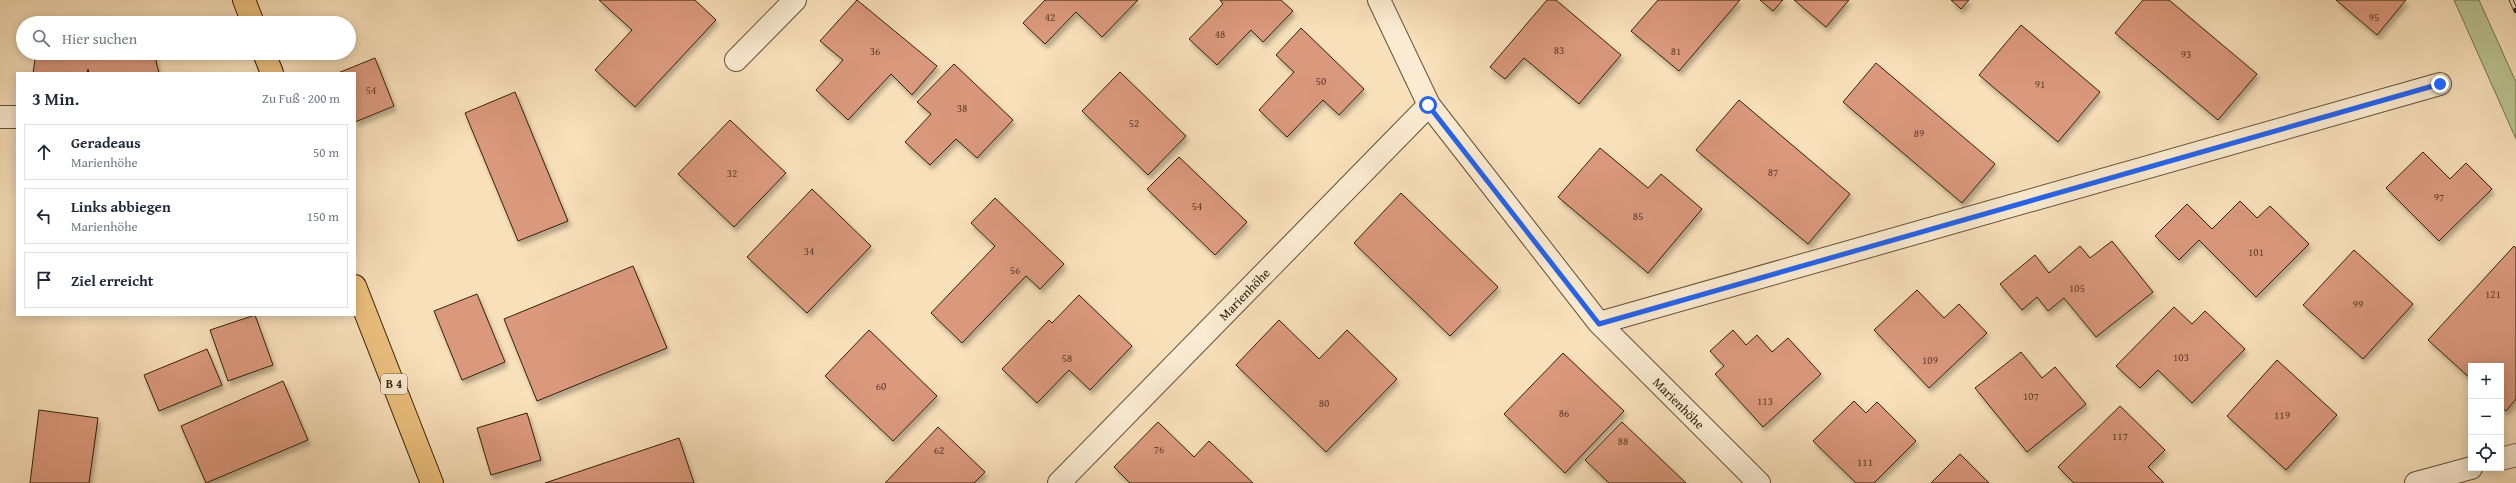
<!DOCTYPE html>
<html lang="de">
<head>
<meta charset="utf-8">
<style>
	:root { --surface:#fff; --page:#f2f2f3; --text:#1f2937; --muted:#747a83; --line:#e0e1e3 }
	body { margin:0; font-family:"Gentium Book Plus",serif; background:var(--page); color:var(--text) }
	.controls { position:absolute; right:12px; bottom:12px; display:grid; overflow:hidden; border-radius:0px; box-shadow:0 2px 10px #0003 }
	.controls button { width:36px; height:36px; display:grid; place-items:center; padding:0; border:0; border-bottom:1px solid var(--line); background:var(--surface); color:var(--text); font:20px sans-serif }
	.stop { position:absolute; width:12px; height:12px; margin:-9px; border:3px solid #2563eb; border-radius:50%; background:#fff }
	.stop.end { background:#2563eb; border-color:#fff; box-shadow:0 1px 4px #0008 }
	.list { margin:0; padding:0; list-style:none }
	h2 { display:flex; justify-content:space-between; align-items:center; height:52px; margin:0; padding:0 16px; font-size:17px }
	h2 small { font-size:13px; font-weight:400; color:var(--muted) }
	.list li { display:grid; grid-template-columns:26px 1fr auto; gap:12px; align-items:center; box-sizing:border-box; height:56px; margin:0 8px 8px; padding:0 8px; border:1px solid var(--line); border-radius:0px }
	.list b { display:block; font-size:15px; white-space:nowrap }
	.list p { margin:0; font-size:13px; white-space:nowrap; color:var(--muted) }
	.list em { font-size:13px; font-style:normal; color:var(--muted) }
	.icon { flex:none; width:22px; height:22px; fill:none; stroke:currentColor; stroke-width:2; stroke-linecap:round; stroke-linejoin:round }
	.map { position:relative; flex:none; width:2516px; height:483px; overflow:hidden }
	.search { position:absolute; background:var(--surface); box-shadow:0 2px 10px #0003; left:16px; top:16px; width:340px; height:44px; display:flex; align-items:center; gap:10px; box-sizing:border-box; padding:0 14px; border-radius:22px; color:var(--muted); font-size:15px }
	.panel { position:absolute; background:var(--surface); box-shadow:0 2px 10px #0003; left:16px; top:72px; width:340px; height:244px; border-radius:0px }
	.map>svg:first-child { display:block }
	.green { fill:#bac392; stroke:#78724e }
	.building { fill:#da987b; stroke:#35210a; filter:url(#shadow) }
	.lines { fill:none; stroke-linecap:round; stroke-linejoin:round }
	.minor-casing { stroke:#665136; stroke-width:24 }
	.major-casing { stroke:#35210a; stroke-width:24 }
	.minor { stroke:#faebd2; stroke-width:22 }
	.major { stroke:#ecc07d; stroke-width:22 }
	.rail-casing { stroke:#35210a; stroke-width:4.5 }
	.rail { stroke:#faebd2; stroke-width:3; stroke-dasharray:9; stroke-linecap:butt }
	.route { stroke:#2563eb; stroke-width:5 }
	.labels { text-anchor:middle; stroke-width:3.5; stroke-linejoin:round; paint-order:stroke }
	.number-label { font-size:11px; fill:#5e3f26 }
	.shield { fill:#faebd2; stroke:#705e46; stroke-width:1 }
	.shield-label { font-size:12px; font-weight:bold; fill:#35210a }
	.street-label { font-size:13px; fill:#35210a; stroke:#faebd2 }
</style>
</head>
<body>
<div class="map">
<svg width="2516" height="483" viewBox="0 0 2516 483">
	<defs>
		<filter id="shadow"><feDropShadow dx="2.5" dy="4.5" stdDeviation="2" flood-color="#0004"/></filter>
	</defs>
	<rect width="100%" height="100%" fill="#f8e0ba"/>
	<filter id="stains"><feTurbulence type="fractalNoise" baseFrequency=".005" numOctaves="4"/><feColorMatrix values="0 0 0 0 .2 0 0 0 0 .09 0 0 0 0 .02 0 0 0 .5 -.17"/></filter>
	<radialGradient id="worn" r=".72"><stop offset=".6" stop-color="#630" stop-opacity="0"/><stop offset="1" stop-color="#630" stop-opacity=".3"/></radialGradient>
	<path class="green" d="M2454 0H2479L2516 82V139Z"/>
	<path class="building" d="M599 0H695L716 20 635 107 595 70 632 30Z
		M857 0 937 66 912 95 891 74 848 120 816 90 843 60 820 41Z
		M1045 0H1138L1102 37 1076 12 1045 44 1023 23Z
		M1220 0H1281L1293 11 1263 42 1251 30 1217 65 1189 39 1223 4Z
		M1547 0H1556L1621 55 1579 104 1524 58 1505 79 1490 67Z
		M1658 0H1740L1679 71 1631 31Z
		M1760 0H1783L1773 11Z
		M1794 0H1849L1826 27Z
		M1951 0H1969L1961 9Z
		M2143 0H2169L2257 74 2218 120 2115 33Z
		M2336 0H2406L2377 35Z
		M2021 25 2100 92 2058 142 1979 75Z
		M1301 28 1364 89 1339 115 1323 100 1287 137 1259 110 1294 72 1276 55Z
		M36 53H154L159 73H89L88 69 87 73H33Z
		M375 58 394 106 355 122V73H338Z
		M1876 63 1995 164 1962 203 1843 102Z
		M954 64 1013 120 977 158 956 139 930 165 905 142 931 114 917 102Z
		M1120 72 1186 136 1148 175 1082 111Z
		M515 92 568 221 518 241 465 113Z
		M1739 100 1850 194 1808 244 1696 150Z
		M730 120 786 173 734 227 678 174Z
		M1600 148 1648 188 1661 174 1702 209 1648 273 1558 197Z
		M2423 152 2450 179 2466 163 2492 189 2439 241 2386 188Z
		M1179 157 1247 222 1215 255 1147 189Z
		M812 189 871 246 807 313 747 257Z
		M1401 193 1498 287 1450 336 1354 243Z
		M995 198 1064 264 1040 289 1026 276 962 343 931 313 995 246 971 223Z
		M2240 201 2257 218 2270 206 2309 244 2256 297 2199 240 2179 260 2155 236 2187 204 2212 229Z
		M2112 241 2153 292 2096 337 2064 298 2048 311 2037 297 2022 310 2000 284 2035 255 2049 273 2080 246 2090 258Z
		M2514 246 2516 248V399L2506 411 2501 407V366H2471V379L2428 340Z
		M2354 250 2413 304 2363 359 2303 305Z
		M633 266 667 348 537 401 504 319Z
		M1917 290 1944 318 1959 304 1987 333 1929 388 1874 330Z
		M477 294 505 362 462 380 434 311Z
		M1079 295 1132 346 1090 390 1069 370 1037 403 1002 369 1049 320 1052 323Z
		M2174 307 2192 324 2205 311 2245 349 2192 403 2158 370 2140 388 2116 366Z
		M255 315 273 365 228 381 210 330Z
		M1279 320 1319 359 1347 330 1397 379 1326 452 1236 365Z
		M869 330 937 396 893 441 825 376Z
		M1733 330 1746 345 1757 335 1772 352 1788 338 1821 374 1763 427 1715 374 1724 366 1710 351Z
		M207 349 222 385 159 411 144 375Z
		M2021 352 2042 378 2055 367 2086 404 2027 452 1975 388Z
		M1563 353 1624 411 1565 473 1504 414Z
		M2277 360 2337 415 2286 470 2227 416Z
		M283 381 308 440 206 483 181 426Z
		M1854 401 1866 413 1877 402 1916 441 1874 483H1856L1813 441Z
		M2120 406 2165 450 2148 467 2164 483H2074L2058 467Z
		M39 410 98 418 89 483H30Z
		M527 413 541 460 491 475 477 428Z
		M1158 422 1194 457 1209 441 1253 483H1130L1114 467Z
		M1622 422 1686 483H1609L1585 460Z
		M938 427 985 472 974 483H885Z
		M679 438 694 483H545Z
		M1960 454 1989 483H1931Z"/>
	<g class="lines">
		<g class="minor-casing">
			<path id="minor" d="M1379 0 1429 105 1599 323 1759 483
				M736 60 795 0
				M0 117H17
				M1599 323 2440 84
				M2501 459 2516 455
				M1059 483 1429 105
				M2416 483 2471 468"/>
		</g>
		<g class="major-casing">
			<path id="major" d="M244 0 253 23
				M264 53 272 73
				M355 286 432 483"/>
		</g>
		<use href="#minor" class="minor"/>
		<use href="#major" class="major"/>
		<g class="rail-casing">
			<path id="rail" d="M2511 0 2516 11"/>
		</g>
		<use href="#rail" class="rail"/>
	</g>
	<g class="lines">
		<path class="route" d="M1428 105 1599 324 2440 84"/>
	</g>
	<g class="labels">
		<g class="number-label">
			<text x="1050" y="21">42</text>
			<text x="2374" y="21">95</text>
			<text x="1220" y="38">48</text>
			<text x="1559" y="54">83</text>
			<text x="875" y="55">36</text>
			<text x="1676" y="55">81</text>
			<text x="2186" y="58">93</text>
			<text x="1321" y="85">50</text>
			<text x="2040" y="88">91</text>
			<text x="371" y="94">54</text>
			<text x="962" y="112">38</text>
			<text x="1134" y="127">52</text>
			<text x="1919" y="137">89</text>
			<text x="1773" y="176">87</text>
			<text x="732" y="177">32</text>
			<text x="2439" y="201">97</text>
			<text x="1197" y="210">54</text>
			<text x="1638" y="220">85</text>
			<text x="809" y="255">34</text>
			<text x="2256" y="256">101</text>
			<text x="1015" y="274">56</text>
			<text x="2077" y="292">105</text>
			<text x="2493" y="298">121</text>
			<text x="2358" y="308">99</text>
			<text x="2181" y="361">103</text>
			<text x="1067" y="362">58</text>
			<text x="1930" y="364">109</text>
			<text x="881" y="390">60</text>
			<text x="2031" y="400">107</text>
			<text x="1765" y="405">113</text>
			<text x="1324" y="407">80</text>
			<text x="1564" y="417">86</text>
			<text x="2282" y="419">119</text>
			<text x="2120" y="440">117</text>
			<text x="1623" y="445">88</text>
			<text x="1159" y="453">76</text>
			<text x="939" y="454">62</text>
			<text x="1865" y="466">111</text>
		</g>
		<rect class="shield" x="381" y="374" width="26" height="20" rx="3"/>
		<g class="shield-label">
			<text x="394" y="388">B 4</text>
		</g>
		<g class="street-label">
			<text transform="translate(1244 294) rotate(-46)" y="5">Marienhöhe</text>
			<text transform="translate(1679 403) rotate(45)" y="5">Marienhöhe</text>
		</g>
	</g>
	<rect width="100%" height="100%" filter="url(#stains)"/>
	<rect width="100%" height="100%" fill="url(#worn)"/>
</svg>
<div class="controls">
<button>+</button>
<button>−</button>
<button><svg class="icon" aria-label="locate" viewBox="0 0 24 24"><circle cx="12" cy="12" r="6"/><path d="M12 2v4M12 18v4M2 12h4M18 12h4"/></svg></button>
</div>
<div class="stop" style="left:1428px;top:105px"></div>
<div class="stop end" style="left:2440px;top:84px"></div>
<div class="search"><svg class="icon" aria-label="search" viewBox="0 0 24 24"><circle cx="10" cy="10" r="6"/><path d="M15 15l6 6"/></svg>Hier suchen</div>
<section class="panel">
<h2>3 Min.<small>Zu Fuß · 200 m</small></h2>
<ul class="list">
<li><svg class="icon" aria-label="ahead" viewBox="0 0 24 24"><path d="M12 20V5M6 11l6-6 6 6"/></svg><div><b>Geradeaus</b><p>Marienhöhe</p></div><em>50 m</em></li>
<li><svg class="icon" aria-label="left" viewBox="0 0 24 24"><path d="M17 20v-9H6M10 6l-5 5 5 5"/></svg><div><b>Links abbiegen</b><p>Marienhöhe</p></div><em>150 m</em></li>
<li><svg class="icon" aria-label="arrive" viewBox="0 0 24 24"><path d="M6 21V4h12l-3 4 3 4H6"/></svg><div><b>Ziel erreicht</b></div></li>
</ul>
</section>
</div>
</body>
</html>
